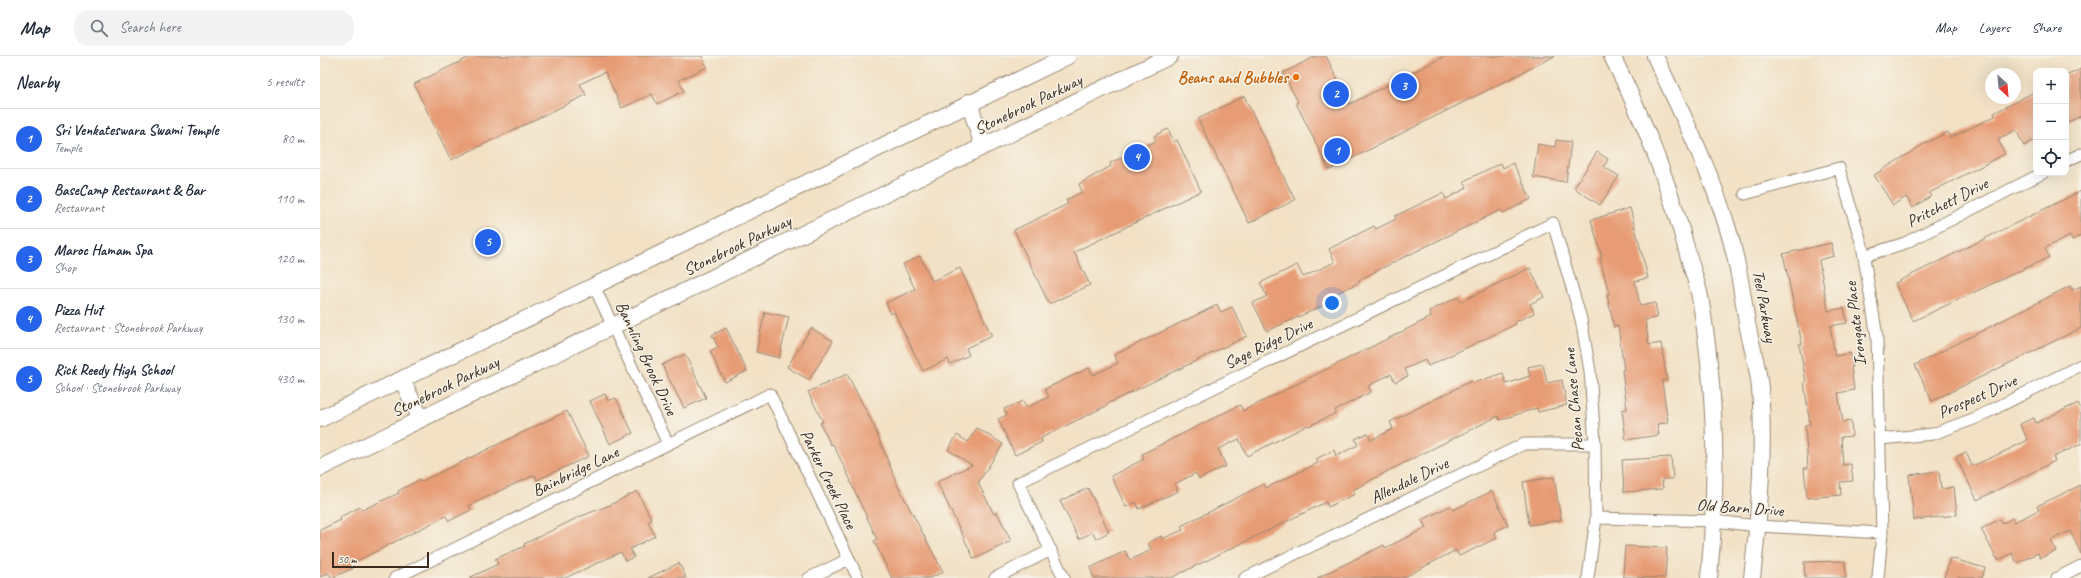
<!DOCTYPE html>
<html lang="en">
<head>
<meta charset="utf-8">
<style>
	:root { --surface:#fff; --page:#f2f2f3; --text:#1f2937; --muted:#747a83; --line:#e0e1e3; --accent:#2563eb }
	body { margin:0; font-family:Caveat,sans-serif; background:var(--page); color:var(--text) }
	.controls { position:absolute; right:12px; top:12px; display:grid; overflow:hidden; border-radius:8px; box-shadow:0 4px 16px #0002 }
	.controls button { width:36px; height:36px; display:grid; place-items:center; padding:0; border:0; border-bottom:1px solid var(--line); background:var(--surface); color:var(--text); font:20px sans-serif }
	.compass { position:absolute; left:1665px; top:12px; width:36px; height:36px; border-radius:50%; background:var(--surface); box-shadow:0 4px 16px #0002; rotate:154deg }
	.scale { position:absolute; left:12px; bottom:10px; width:97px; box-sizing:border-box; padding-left:4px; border:2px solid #3b2a1e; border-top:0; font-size:11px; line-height:14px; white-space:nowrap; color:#3b2a1e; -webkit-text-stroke:3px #f7f3e8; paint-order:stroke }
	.you { position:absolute; left:1012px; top:247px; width:14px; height:14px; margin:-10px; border:3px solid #fff; border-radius:50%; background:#1a73e8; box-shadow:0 0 0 6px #1a73e833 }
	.badge { display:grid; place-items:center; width:26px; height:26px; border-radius:50%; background:var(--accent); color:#fff; font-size:13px; font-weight:700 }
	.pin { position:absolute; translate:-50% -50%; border:2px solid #fff; box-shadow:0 1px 4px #0006 }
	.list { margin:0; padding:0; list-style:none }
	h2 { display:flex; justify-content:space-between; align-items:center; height:52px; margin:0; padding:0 16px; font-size:17px }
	h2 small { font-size:13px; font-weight:400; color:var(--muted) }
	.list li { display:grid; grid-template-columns:26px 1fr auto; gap:12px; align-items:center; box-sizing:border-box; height:60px; padding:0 16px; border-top:1px solid var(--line) }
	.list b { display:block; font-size:15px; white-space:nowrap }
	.list p { margin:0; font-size:13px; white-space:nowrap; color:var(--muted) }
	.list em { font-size:13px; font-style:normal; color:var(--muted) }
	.icon { flex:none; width:22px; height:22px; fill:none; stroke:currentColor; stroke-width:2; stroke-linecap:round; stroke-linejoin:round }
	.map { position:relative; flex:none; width:1761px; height:522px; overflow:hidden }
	header { display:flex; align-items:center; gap:24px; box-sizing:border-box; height:56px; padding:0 20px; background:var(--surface); border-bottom:1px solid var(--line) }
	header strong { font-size:19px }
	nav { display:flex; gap:22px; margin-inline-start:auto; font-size:14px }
	.search { width:280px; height:36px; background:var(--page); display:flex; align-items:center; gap:10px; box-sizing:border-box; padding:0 14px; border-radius:16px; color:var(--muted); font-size:15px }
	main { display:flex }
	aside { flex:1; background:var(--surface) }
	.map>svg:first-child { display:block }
	.building { fill:#e79c75 }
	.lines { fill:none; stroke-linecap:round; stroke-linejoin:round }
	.street-casing { stroke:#968672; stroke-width:13 }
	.secondary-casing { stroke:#968672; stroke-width:18 }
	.street { stroke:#fff; stroke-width:11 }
	.secondary { stroke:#fff; stroke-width:16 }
	.food-dot { fill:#e8710a; stroke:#f7f3e8; stroke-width:1.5 }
	.labels { text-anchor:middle; stroke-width:3; stroke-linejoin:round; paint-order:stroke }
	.food-label { font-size:17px; font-weight:bold; fill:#c56008; stroke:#f7f3e8; text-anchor:end }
	.street-label { font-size:17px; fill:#3b2a1e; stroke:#f7f3e8 }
</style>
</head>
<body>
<header>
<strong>Map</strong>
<div class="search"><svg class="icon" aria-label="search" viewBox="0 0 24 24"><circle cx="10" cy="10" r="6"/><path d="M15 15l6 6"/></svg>Search here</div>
<nav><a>Map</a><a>Layers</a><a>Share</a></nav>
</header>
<main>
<aside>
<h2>Nearby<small>5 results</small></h2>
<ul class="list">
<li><span class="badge">1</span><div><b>Sri Venkateswara Swami Temple</b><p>Temple</p></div><em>80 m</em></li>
<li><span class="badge">2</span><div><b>BaseCamp Restaurant &amp; Bar</b><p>Restaurant</p></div><em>110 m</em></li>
<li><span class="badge">3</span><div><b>Maroc Hamam Spa</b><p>Shop</p></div><em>120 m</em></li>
<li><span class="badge">4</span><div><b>Pizza Hut</b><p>Restaurant · Stonebrook Parkway</p></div><em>130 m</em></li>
<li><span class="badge">5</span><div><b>Rick Reedy High School</b><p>School · Stonebrook Parkway</p></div><em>430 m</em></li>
</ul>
</aside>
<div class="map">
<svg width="1761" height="522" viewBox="0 0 1761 522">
	<rect width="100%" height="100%" fill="#f7f3e8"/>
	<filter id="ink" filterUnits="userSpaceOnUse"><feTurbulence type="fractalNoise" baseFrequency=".025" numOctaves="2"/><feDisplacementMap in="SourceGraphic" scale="8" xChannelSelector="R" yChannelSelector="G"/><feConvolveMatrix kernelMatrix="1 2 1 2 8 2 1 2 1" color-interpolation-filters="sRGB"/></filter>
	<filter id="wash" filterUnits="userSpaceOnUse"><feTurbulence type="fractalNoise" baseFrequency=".012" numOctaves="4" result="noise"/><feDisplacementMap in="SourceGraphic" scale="16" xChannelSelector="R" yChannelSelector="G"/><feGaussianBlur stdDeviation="0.9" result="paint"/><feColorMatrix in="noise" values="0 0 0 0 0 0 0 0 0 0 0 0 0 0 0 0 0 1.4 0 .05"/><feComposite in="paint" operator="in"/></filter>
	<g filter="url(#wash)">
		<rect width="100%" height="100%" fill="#f2e1c5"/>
		<g id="blocks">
			<path class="building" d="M152 0H382L387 11 359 24 364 35 337 48 332 38 302 52 285 16 260 28 266 39 131 104 94 28Z
				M996 0H1006L1030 48 1125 0H1235L1009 114 976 47 978 46 963 17Z
				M1761 13V60L1746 67V20Z
				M1716 35V83L1704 90 1696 74 1678 83 1685 98 1609 137 1611 140 1593 152 1586 141 1573 149 1554 119 1604 88 1628 76 1630 82 1675 60 1674 57Z
				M924 40 975 144 929 167 878 63Z
				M848 73 854 86 857 84 881 135 754 196 770 229 729 248 694 174 748 148 746 144 762 136 759 128 791 110 790 107 836 85 834 80Z
				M1236 84 1251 86 1246 126 1213 121 1218 88 1235 91Z
				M1277 96 1288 103 1284 111 1299 120 1280 149 1254 132Z
				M1181 107 1183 112 1193 107 1211 143 1183 157 1181 154 1072 207 1039 224 1040 226 1005 243 1007 248 947 275 933 247 947 240 940 227 977 209 983 221 1015 206 1009 193 1054 170 1056 173 1076 163 1075 160 1123 137 1126 143 1147 132 1144 125Z
				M1761 135V180L1752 184 1750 180 1725 192 1729 201 1593 265 1575 227Z
				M1310 152 1328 222 1315 225 1320 250 1335 247 1338 261 1325 264 1329 289 1341 287 1347 324 1342 325 1348 367 1337 368 1339 379 1306 384 1302 354 1307 353 1302 314H1304L1298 270 1294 271 1287 239 1289 238 1280 202 1282 201 1271 164Z
				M1511 187 1514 200 1499 204 1508 255 1524 252 1527 267 1510 270 1515 300 1530 297 1533 311H1531L1534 334 1518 337 1523 366 1531 365 1532 380 1521 381 1523 409 1531 408 1533 425 1520 426 1521 439 1487 442 1484 412H1488L1485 369 1490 368 1484 326H1486L1479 288H1482L1463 198Z
				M600 200 612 225 640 212 672 280 646 292 649 299 630 308 628 303 603 315 574 256 571 258 566 247 595 233 583 208Z
				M1210 212 1224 241 1210 248 1214 257 1195 266 1196 268 1108 310 1105 304 1085 313 1088 320 1075 326 1071 318 1048 330 1051 336 1015 354 1016 357 989 370 988 369 927 400 919 383 898 393 906 410 879 423 876 417 855 428 858 435 819 453 816 446 806 451 791 420 824 403 822 398 920 349 923 355 1111 261 1109 255 1138 241 1140 246Z
				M1750 230 1752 234 1761 230V272L1612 345 1595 309Z
				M897 249 901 256 912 251 927 280 787 348 788 349 721 382 722 386 695 399 678 363 687 359 684 353 703 345 706 352 729 341 725 333 769 312 773 319 798 307 794 299Z
				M445 256 469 261 459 302 436 296Z
				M406 272 427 315 405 326 390 295 398 291 392 279Z
				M491 272 513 285 489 324 467 311Z
				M365 298 386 342 364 352 342 309Z
				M1223 308 1227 327 1242 324 1247 349 1218 356 1217 352 1180 364 1178 360 1068 415 1033 434 1035 438 1008 451 1006 446 851 522H774L770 512 805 495 810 504 831 494 828 487 841 480 842 483 863 474 861 470 944 428 946 432 998 407 996 403 1014 394 1016 400 1038 389 1035 383 1048 377 1051 384 1073 373 1070 366 1151 325 1153 327 1183 317 1186 328 1210 320 1208 311Z
				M527 318 553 368 578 430 623 516 610 522H572L554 485 557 483 530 425H531L513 388 511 389 500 367 503 366 488 336Z
				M285 338 288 345 296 342 313 377 290 388 270 345Z
				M1758 347 1761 353V388L1733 401 1735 405 1657 444 1636 401 1646 396 1652 410 1677 399 1708 384 1700 368 1714 362 1716 367Z
				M247 355 269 400 217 424 215 419 177 436 149 450 151 454 129 465 126 460 31 508 33 512 12 522 8 517 0 521V474L21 464 20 461 40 451 42 454 79 437 78 435 99 424 100 426Z
				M657 372 683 388 658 427 674 458 677 456 691 485 654 503 617 426 652 409 628 394 637 379 648 386Z
				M1351 401 1353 423H1342L1343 433 1304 436 1302 404Z
				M1619 415 1621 433 1634 431 1637 459 1594 464 1589 419Z
				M1234 421 1241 464 1209 469 1203 426Z
				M1761 429V498L1750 475 1731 484 1736 495 1720 502 1718 497 1697 507 1692 497 1681 503H1677L1661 473 1680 463 1682 468 1692 462 1694 466 1719 454 1717 450Z
				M768 432 789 476 776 483 773 476 759 483 740 445Z
				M317 435 332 464 328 466 335 480 310 493 314 501 305 505 301 496 245 522H149L178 508 175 503 205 490 204 488 259 461 290 449Z
				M1172 435 1188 469 1174 476 1177 482 1139 500 1136 494 1083 522H997L1064 489 1065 492 1106 472 1102 464 1130 450 1133 454Z
				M1305 490 1347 492 1345 522 1303 521Z
				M1630 502 1665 512 1662 522H1624Z
				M1525 505 1526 522H1485L1484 506Z
				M359 507 366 522H328Z"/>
		</g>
	</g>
	<g filter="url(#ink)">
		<use href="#blocks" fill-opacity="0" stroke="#968672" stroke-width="1"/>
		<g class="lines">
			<g class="street-casing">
				<path id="street" d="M1746 105 1761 98
					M1425 138 1519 112 1542 189 1557 281 1562 477 1558 522
					M1544 200 1585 187 1723 117
					M274 230 348 388
					M1561 383 1613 378 1656 362 1761 309
					M1276 462 1394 465 1438 470 1562 477
					M75 522 450 338 538 522
					M489 522 529 503
					M675 522 731 494
					M744 522 698 427 1233 167 1261 263 1270 315 1275 388 1276 462 1268 522
					M925 522 1204 388H1275
					M1737 522 1761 510"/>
			</g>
			<g class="secondary-casing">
				<path id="secondary" d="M1292 0C1323 62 1349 127 1367 195 1371 210 1377 226 1380 241 1396 333 1398 429 1389 522
					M1335 0C1361 56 1389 111 1407 170 1417 202 1422 234 1427 267 1431 289 1438 310 1440 332 1445 395 1439 460 1432 522
					M649 46 663 90
					M82 324 101 363
					M0 363 748 0
					M0 412 850 0"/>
			</g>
			<use href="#street" class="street"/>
			<use href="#secondary" class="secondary"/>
		</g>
	</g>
	<circle class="food-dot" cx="976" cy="21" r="4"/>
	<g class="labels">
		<g class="food-label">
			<text x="968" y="27">Beans and Bubbles</text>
		</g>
		<g class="street-label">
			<text transform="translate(708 48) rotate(-26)" y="6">Stonebrook Parkway</text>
			<text transform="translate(1627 146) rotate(-27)" y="6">Pritchett Drive</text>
			<text transform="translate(417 189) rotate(-26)" y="6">Stonebrook Parkway</text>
			<text transform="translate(1445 250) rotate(80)" y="6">Teel Parkway</text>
			<text transform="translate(1535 268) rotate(-97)" y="6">Irongate Place</text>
			<text transform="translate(948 287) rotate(-26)" y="6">Sage Ridge Drive</text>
			<text transform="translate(327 302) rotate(65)" y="6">Bannling Brook Drive</text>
			<text transform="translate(125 330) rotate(-26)" y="6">Stonebrook Parkway</text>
			<text transform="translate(1657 340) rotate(-24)" y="6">Prospect Drive</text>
			<text transform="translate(1253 344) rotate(-95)" y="6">Pecan Chase Lane</text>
			<text transform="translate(255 415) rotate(-26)" y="6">Bainbridge Lane</text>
			<text transform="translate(509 423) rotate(64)" y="6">Parker Creek Place</text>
			<text transform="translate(1089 424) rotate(-26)" y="6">Allendale Drive</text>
			<text transform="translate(1420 451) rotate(4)" y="6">Old Barn Drive</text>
		</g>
	</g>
</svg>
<div class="controls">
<button>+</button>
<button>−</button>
<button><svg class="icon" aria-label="locate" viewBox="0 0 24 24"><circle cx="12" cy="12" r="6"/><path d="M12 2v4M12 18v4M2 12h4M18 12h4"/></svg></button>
</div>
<svg class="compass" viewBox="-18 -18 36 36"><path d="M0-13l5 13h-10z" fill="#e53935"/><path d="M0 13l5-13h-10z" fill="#747a83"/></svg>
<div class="scale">50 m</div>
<div class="you"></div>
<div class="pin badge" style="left:1017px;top:95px">1</div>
<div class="pin badge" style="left:1016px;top:38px">2</div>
<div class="pin badge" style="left:1084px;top:30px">3</div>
<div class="pin badge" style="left:817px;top:101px">4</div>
<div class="pin badge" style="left:168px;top:186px">5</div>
</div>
</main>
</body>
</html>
